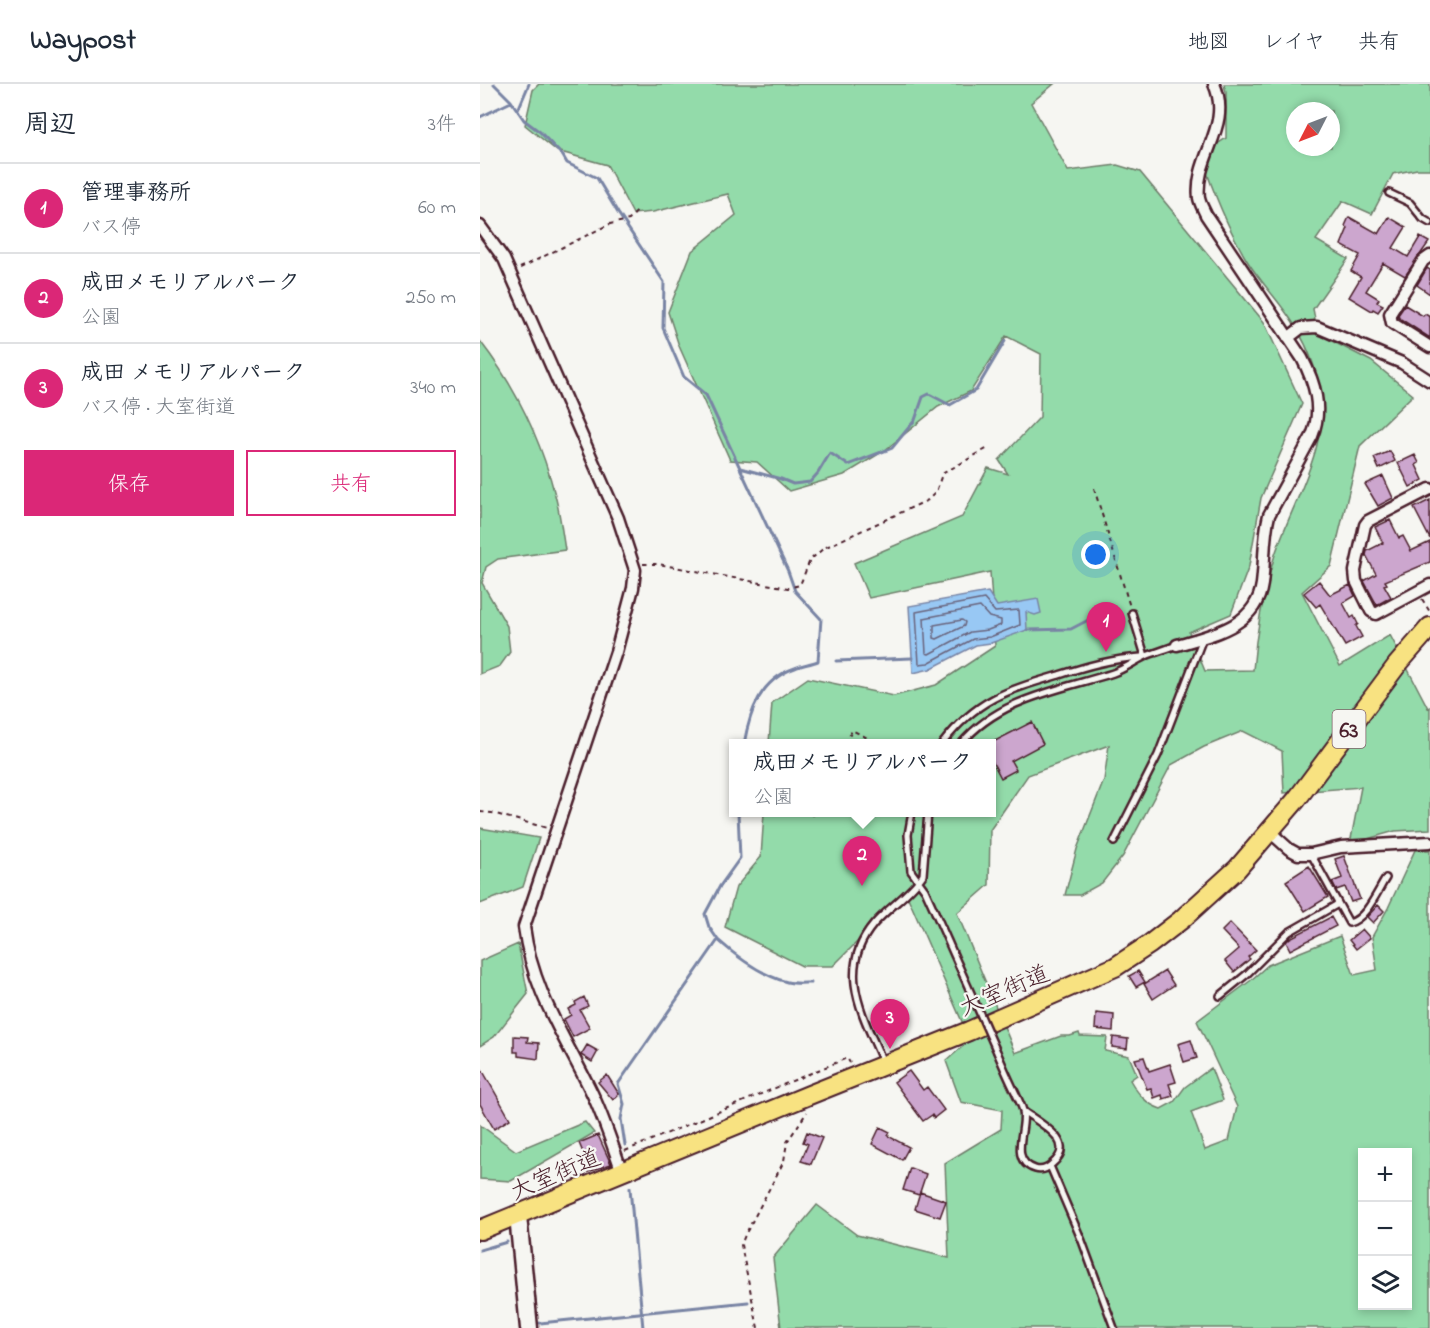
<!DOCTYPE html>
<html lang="ja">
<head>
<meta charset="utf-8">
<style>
	:root { --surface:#fff; --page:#f6f6f7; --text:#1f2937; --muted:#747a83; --line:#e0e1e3; --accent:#db2777 }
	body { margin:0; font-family:"Indie Flower","Klee One",sans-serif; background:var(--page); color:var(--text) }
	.controls { position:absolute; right:18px; bottom:18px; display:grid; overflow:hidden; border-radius:0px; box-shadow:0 3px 9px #0003 }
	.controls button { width:54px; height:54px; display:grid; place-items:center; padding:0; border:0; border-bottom:2px solid var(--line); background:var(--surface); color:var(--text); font:30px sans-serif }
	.compass { position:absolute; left:806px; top:18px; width:54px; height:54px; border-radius:50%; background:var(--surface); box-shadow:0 3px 9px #0003; rotate:228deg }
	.you { position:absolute; left:616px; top:471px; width:21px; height:21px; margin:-15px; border:4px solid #fff; border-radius:50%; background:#1a73e8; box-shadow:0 0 0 9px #1a73e833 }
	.badge { display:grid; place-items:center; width:39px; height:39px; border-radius:50%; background:var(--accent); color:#fff; font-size:20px; font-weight:700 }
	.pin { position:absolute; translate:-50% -50px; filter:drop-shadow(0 2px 3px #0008) }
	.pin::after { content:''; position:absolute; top:32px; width:21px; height:18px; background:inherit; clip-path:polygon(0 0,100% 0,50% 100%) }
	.popup { position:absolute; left:249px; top:655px; width:267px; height:78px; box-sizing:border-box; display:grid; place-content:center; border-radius:0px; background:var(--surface); filter:drop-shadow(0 2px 4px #0005); font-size:20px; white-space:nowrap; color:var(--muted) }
	.popup b { font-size:22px; color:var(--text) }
	.popup::after { content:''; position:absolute; left:50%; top:100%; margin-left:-12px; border:12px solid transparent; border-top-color:var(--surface) }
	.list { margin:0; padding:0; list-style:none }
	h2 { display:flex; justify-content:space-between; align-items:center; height:78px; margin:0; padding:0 24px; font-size:26px }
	h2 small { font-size:20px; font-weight:400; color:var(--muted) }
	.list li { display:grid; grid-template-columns:39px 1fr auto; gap:18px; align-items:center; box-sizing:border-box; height:90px; padding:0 24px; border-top:2px solid var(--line) }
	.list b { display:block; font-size:22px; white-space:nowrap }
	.list p { margin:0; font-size:20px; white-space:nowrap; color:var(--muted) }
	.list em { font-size:20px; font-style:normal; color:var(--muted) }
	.actions { display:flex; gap:12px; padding:18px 24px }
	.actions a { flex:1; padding:14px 0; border:2px solid var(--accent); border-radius:0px; text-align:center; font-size:21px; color:var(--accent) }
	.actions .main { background:var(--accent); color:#fff }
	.icon { flex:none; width:33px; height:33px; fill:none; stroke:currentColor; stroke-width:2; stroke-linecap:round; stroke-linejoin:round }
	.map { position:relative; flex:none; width:950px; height:1244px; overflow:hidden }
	header { display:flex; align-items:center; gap:36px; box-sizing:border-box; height:84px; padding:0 30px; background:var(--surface); border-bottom:2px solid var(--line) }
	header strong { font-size:28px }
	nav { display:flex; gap:33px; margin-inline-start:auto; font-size:21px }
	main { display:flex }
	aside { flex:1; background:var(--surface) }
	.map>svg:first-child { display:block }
	.green { fill:#93dbaa; stroke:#6e7d6a; stroke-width:1.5; fill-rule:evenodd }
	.water { fill:#98c8f4; stroke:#7984a4; stroke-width:1.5 }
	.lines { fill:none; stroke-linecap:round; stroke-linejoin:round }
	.shore { stroke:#69637b; stroke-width:1.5 }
	.stream { stroke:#7984a4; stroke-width:3 }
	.building { fill:#cca6ce; stroke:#4a1f2b; stroke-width:1.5 }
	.lane-casing { stroke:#4a1f2b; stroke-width:10 }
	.street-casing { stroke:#4a1f2b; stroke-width:15 }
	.secondary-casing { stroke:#4a1f2b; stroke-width:21 }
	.primary-casing { stroke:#4a1f2b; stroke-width:22 }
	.path { stroke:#4a1f2b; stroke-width:2; stroke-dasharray:4.5 4.5; stroke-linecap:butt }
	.lane { stroke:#f6f6f2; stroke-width:5 }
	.street { stroke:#f6f6f2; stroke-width:10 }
	.secondary { stroke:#f6f6f2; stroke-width:16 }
	.primary { stroke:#f8e281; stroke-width:18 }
	.lane-bridge-casing { stroke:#4a1f2b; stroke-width:10; stroke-linecap:butt }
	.lane-bridge { stroke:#f6f6f2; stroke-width:5 }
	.labels { text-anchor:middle; stroke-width:4.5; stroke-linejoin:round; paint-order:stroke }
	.shield { fill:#f6f6f2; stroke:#7e6067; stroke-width:1.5 }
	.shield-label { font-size:22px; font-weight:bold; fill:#4a1f2b }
	.street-label { font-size:24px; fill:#4a1f2b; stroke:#f6f6f2 }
</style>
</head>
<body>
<header>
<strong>Waypost</strong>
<nav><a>地図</a><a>レイヤ</a><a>共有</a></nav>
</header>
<main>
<aside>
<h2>周辺<small>3件</small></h2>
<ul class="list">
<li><span class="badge">1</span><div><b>管理事務所</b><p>バス停</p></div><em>60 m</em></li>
<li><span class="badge">2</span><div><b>成田メモリアルパーク</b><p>公園</p></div><em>250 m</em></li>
<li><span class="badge">3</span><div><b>成田 メモリアルパーク</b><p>バス停 · 大室街道</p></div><em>340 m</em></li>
</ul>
<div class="actions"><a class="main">保存</a><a>共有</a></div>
</aside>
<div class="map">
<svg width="950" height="1244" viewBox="0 0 950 1244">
	<rect width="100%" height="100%" fill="#f6f6f2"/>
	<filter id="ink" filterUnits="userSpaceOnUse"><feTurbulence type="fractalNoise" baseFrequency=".0167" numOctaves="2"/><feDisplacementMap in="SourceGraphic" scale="12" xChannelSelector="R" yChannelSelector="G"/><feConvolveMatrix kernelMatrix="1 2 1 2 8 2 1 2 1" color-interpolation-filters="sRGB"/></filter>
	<g filter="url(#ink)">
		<path class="green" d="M59 0H574L551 19 588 87 637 81 660 88 784 238 822 320 781 414 769 482 751 530 709 548 725 587 773 586C776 548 783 511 794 474 812 416 854 360 838 296 832 273 821 249 807 230 794 211 778 195 766 175 747 142 733 108 721 71L746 54V8L744 0H950V85H937L913 90 892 130 863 117 836 156 868 175 833 225 838 250 891 277 933 311 880 362 851 482 822 508 860 582 910 551 948 624 950 623V745L915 747 870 760 881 703 804 709 802 667 763 647 724 663 691 681 643 772 622 799 600 811H585L597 765 624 696 629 661 548 691 510 746 509 801 477 829 535 969 581 952H590L599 949 600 952 627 953 625 967 649 972 657 991 650 996C658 1010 666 1020 681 1025L694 1018 705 1003 731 984 743 1016 711 1028 725 1066 749 1057 757 1023 717 937 770 897 788 881 860 852 874 891 897 886 892 853 908 824 935 766H950V1244H301L293 1174 337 1121 377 1151 469 1174 465 1079 521 1045 522 1026 481 1018 466 977 490 956 426 809 353 882H322L245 843 256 803 281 773 284 729 511 728V660L289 659 292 619 328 594 414 612 456 601 515 562 510 488 389 514 374 479 482 433 508 384 528 390 519 376 560 333 561 270 526 252 491 307 458 323 404 367 364 391 309 407 277 378 250 376 199 262 188 228 212 167 256 131 248 110 173 128 153 130 127 81 77 67 45 41 53 6ZM815 27H851V63H815ZM882 1068H928V1222H882Z
			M0 257C35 302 61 356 75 411 80 429 82 448 85 466L18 475 6 483 2 499 27 542 30 568 20 582 0 590Z
			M0 744 59 754 43 803 0 820Z
			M38 860 48 910 14 953 0 962V877Z
			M105 1038 114 1049 31 1097 0 1095V1041L36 1067Z"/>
		<path class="water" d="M508 508 517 522 558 515 561 529 555 531 546 528 547 546 511 559 496 561 450 585 433 589 429 522Z"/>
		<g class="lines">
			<path class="shore" d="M504 515 515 528 539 526 540 541 510 553 493 555 448 579 439 580 436 528Z
				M500 523 509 533 521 536V541L508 546 490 548 449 570 446 569 444 534Z
				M482 536 485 538 484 542 457 555 454 554V541Z"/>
			<path class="stream" d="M14 0 31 17 44 36 60 48 83 72 87 79 117 94 138 129 184 198 183 244 204 293 226 311 308 487 315 507 341 535 338 577C330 580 322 581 315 584 280 596 270 627 264 660
				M38 26 49 0
				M0 33 31 18
				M260 384 301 395 313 400 330 398 338 389 350 369 368 381 412 364 435 336 443 313 449 310 470 321 496 306 525 257
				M547 546 591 545 614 533 632 531
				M356 577 432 574
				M238 856C258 874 281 891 307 898 315 900 324 899 331 899
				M145 1061 141 1035 144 1020 138 1000 238 856 229 843 225 830 240 802 260 774 258 728
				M150 1104 163 1244
				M0 1166 27 1158
				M60 1239 268 1218"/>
		</g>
		<path class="building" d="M869 133 899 150 909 133 926 143 913 164 928 173 940 153 949 158 925 192 903 179 886 207 899 215 897 218 903 221 898 228 893 225 892 227 869 213 881 193 871 187 880 171 861 161 868 144 865 142Z
			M947 184 950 186V210L937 201Z
			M925 221 943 232 945 230 950 233V254L919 234 918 231Z
			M910 367 915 377 899 385 894 374Z
			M935 371 939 379 936 381 943 396 930 403 918 379Z
			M903 392 913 414 898 422 885 400Z
			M950 416V455L934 424Z
			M910 436 919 454 923 452 931 467 950 458V478L905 497 907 500 904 501 911 513 897 521 884 497 896 490 886 471 887 467 903 459 895 443Z
			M839 497 850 511 870 501 875 512 863 519 871 534 874 532 878 540 876 542 882 553 865 562 840 520 836 523 824 509Z
			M552 638 563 660 531 677 536 686 521 694 511 675V659Z
			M864 772 880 815 871 818 865 803 856 806 852 798 862 794 855 775Z
			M829 782 848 813 825 827 806 797Z
			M898 821 904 827 893 839 887 833Z
			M851 833 856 842 810 866 806 858 810 854Z
			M750 839 776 866 768 873 770 875 754 888 745 877 759 865 742 847Z
			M882 845 890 854 876 865 869 856Z
			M658 887 665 898 656 903 649 892Z
			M685 887 694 901 673 915 664 900Z
			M104 913 108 922 100 926 110 944 93 953 84 935 91 931 88 925 96 921 95 918Z
			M616 929 634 931 633 947 615 945Z
			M34 952 48 953 47 958 59 959 58 975 38 972V968H34Z
			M633 953 648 955 647 965 632 963Z
			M711 956 717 974 704 978 698 960Z
			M107 961 118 967 112 978 101 971Z
			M664 973 669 987 690 980 696 998 689 1000 693 1012 683 1015 682 1011 674 1014 671 1004 667 1005 655 975Z
			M0 982 30 1035 14 1045 0 1020Z
			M429 987 443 1006 447 1003 464 1026 454 1034 452 1031 443 1037 414 998Z
			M127 991 139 1010 133 1016 118 998Z
			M400 1043 410 1048 408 1052 429 1063 422 1076 392 1060Z
			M327 1048 342 1054 331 1080 321 1077 328 1060 323 1058Z
			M118 1051 131 1080 108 1088 105 1079 107 1078 99 1059Z
			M430 1084 446 1090 439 1111 423 1106Z
			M440 1108 466 1117 460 1133 435 1125Z"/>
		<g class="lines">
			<g class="lane-casing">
				<path id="lane" d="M909 109 930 119 943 135 950 139
					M652 529 665 572
					M462 660C496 615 528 606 579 591 607 582 631 575 661 573
					M481 660C519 614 580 606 633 589 645 585 655 577 666 572 676 568 687 565 697 561
					M432 728 428 751 431 787 445 806 455 828
					M634 758 678 671 723 554
					M831 770 869 839C886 835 897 808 906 794
					M740 912 767 890 809 848 858 820
					M517 968C523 982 529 996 536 1010 538 1015 542 1022 543 1027 547 1046 528 1076 555 1085 561 1087 567 1085 572 1080 599 1058 559 1039 543 1027
					M403 978C383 931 355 886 394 840 409 823 430 810 443 791L448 728
					M570 1082 602 1157 634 1244"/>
			</g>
			<g class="street-casing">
				<path id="street" d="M0 142 24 175 138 434 155 486 153 504 136 568 44 843C52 905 83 950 110 1005 123 1031 132 1060 142 1088
					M950 172 943 177 910 230 912 239 950 263
					M808 254 821 244 837 243 922 279 950 297
					M950 405 888 437 885 441 875 487 876 497 891 527 896 530 950 501
					M697 561C731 551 776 543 782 500 785 477 783 454 789 431L832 352C843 325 835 299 822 274L726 131C724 126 720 120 719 114 714 73 753 42 734 0
					M789 747 809 765 818 770H831L861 763 950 758"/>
			</g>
			<g class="secondary-casing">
				<path id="secondary" d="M38 1132 49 1244"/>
			</g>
			<g class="primary-casing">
				<path id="primary" d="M0 1146 329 1011 489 947 635 883 670 860 701 836 757 785 817 715 917 581 950 543"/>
			</g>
			<path class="path" d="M40 184 130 140 149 136 158 126
				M614 404 650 523
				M163 480H178L308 504 320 501 330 476 344 464 448 416 456 408 462 390 508 364
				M942 515 950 528
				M366 660 372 646 399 660
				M0 728 12 729 67 744
				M332 732 333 728
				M145 1067 367 974 370 979
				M278 1244 261 1161 265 1151 304 1077 307 1058 327 1028"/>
			<use href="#lane" class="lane"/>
			<use href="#street" class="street"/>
			<use href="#secondary" class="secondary"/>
			<use href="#primary" class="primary"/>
			<g class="lane-bridge-casing">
				<path id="lane-bridge" d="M455 828 517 968"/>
			</g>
			<use href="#lane-bridge" class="lane-bridge"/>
		</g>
	</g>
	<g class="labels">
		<rect class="shield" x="852.5" y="626" width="33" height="38" rx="4.5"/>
		<g class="shield-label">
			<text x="869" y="653">63</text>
		</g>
		<g class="street-label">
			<text transform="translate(524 906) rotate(-23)" y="8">大室街道</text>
			<text transform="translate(75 1090) rotate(-23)" y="8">大室街道</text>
		</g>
	</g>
</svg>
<div class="controls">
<button>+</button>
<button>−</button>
<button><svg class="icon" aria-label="layers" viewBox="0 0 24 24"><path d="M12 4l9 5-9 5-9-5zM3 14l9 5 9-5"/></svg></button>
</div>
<svg class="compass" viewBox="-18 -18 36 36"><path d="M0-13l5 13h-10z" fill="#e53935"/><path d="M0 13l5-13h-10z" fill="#747a83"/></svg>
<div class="you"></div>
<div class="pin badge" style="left:626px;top:568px">1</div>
<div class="pin badge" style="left:382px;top:802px">2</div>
<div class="popup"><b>成田メモリアルパーク</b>公園</div>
<div class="pin badge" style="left:410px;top:965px">3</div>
</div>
</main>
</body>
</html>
